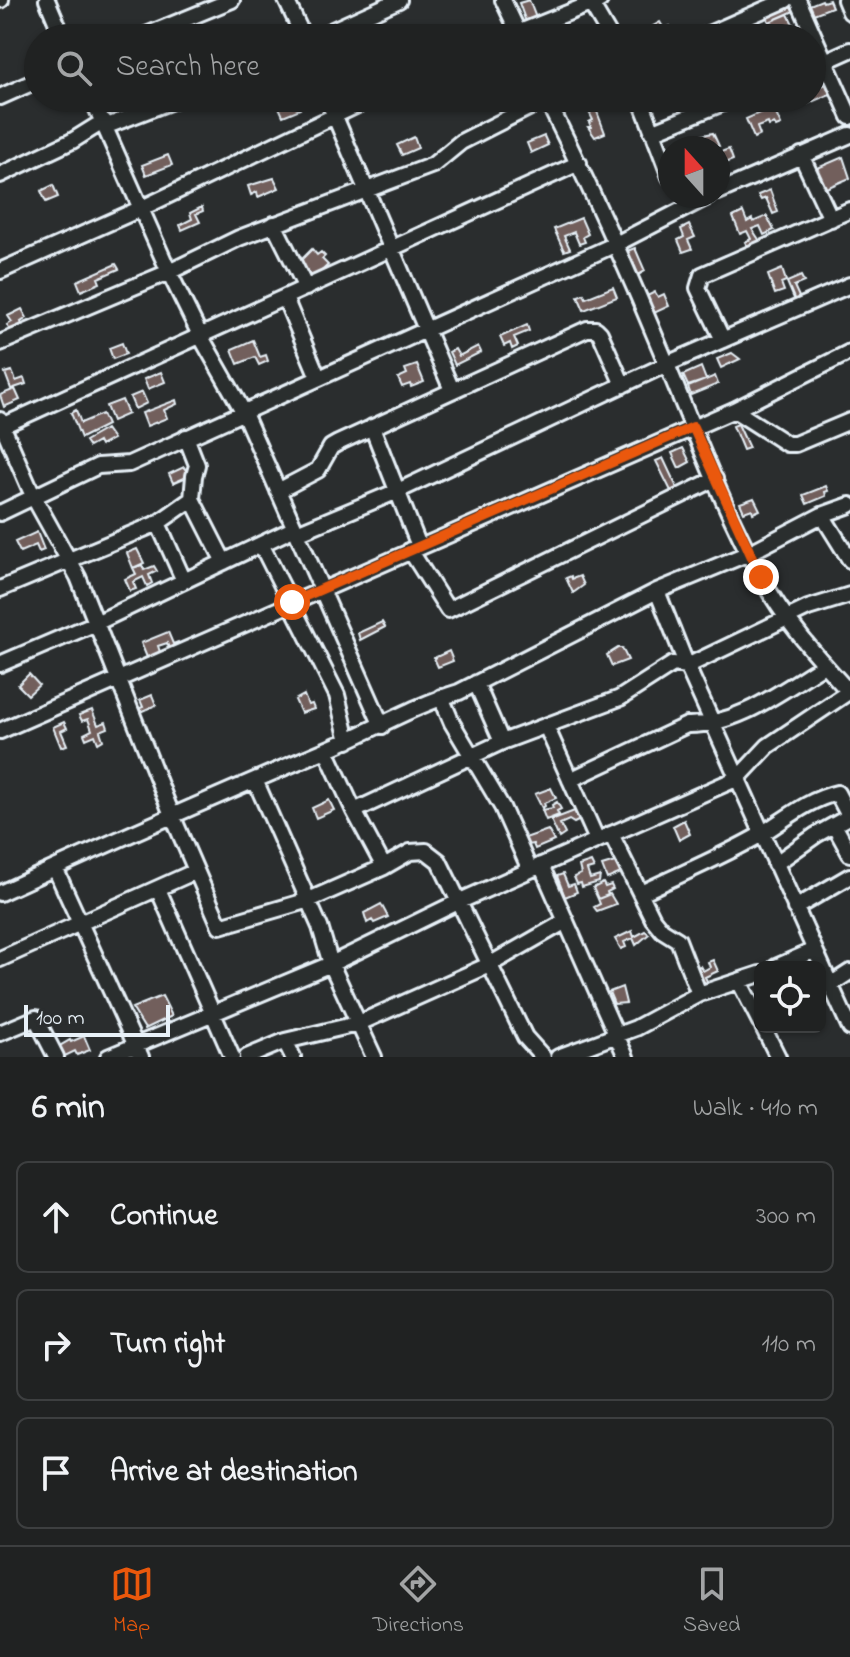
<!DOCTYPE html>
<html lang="en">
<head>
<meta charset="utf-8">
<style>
	:root { --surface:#202222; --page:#2d2f2f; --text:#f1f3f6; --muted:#a2a4a5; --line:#3d3f40; --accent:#ea580c }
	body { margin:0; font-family:"Indie Flower",sans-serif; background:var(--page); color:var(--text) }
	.controls { position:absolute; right:24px; bottom:24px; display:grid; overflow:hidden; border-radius:12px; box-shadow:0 2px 6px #0004 }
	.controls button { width:72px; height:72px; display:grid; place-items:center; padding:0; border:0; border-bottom:2px solid var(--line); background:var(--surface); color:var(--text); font:40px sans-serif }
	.compass { position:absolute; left:658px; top:136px; width:72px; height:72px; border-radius:50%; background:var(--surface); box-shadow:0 2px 6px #0004; rotate:339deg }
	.scale { position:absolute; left:24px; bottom:20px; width:146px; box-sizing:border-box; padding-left:8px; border:4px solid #e8f1f8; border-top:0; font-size:22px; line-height:28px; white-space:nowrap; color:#e8f1f8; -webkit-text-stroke:6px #2a2d2e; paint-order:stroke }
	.stop { position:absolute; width:24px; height:24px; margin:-18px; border:6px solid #ea580c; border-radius:50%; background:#fff }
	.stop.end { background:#ea580c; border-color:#fff; box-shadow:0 2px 8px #0008 }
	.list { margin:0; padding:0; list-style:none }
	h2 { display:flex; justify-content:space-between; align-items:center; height:104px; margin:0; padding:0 32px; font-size:34px }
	h2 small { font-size:26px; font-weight:400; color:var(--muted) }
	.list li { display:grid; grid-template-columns:52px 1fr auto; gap:24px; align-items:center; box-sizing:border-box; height:112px; margin:0 16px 16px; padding:0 16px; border:2px solid var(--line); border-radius:12px }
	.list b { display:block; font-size:30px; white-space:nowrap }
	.list em { font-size:26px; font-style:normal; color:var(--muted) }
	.icon { flex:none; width:44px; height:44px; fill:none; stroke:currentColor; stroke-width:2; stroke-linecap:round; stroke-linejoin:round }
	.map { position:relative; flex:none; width:850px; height:1057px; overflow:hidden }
	.search { position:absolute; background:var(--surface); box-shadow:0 2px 6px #0004; left:24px; right:24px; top:24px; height:88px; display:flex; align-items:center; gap:20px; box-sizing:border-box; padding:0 28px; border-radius:44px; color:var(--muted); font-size:30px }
	.sheet { height:488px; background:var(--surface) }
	nav { display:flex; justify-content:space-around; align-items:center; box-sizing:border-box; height:112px; border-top:2px solid var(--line); background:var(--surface); font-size:22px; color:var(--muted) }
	nav a { display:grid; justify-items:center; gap:4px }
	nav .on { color:var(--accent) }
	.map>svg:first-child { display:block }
	.building { fill:#725f5c; stroke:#e8f1f8; stroke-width:2 }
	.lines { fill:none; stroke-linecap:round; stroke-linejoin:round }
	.minor-casing { stroke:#e8f1f8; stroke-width:20 }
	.minor { stroke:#2a2d2e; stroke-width:14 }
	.route { stroke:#ea580c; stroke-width:10 }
</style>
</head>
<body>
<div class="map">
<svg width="850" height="1057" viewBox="0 0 850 1057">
	<rect width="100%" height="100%" fill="#2a2d2e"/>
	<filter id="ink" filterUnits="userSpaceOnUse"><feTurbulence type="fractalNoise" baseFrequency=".0125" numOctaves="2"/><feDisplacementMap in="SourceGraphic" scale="16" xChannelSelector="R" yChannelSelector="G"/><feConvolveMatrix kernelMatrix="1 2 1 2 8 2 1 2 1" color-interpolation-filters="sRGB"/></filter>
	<g filter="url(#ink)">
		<path class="building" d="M529 0 536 18 526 22 519 3Z
			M822 0 823 2 829 0 832 7 811 15 807 6Z
			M791 5 794 11 769 22 767 17Z
			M788 14 794 26 775 35 769 22Z
			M660 22 664 29 670 26 673 32 660 38 653 26Z
			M826 84 830 94 807 104 804 98H812V90Z
			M295 98 300 109 283 116 278 105Z
			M773 107 781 125 776 127 774 124 769 126 768 123 757 127 760 135 754 138 746 119Z
			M596 109 605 133 595 137 588 127H591L589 122 593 120 589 112Z
			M713 133 719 146 700 148 698 136Z
			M544 136 548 145 531 153 527 143Z
			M414 137 418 148 402 155 397 145Z
			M729 149 733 160 718 166V153Z
			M168 155 172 165 146 175 142 165Z
			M843 157 850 178 824 189 813 170Z
			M274 178 279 188 258 197 257 192 251 195 248 186Z
			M53 185 58 197 46 202 41 191Z
			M770 190 778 212 773 214 766 198 761 200 758 195Z
			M202 207 203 211 196 214 200 222 182 230 180 225 192 219 190 213Z
			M743 212 747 222 752 219 753 222 767 216 774 230 764 235 760 226 752 229 762 244 749 249 745 242 751 239 747 231 740 234 733 217Z
			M581 218 588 234 583 237 585 242 579 244 574 232 564 236 570 249 564 251 554 229Z
			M689 225 695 237 688 240 692 249 683 252 678 240 684 237 681 229Z
			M635 248 645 271 638 275 627 251Z
			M312 249 317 255 321 252 325 256 322 259 328 265 313 279 298 263Z
			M116 264 119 269 98 278 100 283 81 291 77 281Z
			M782 269 786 281 781 283 784 291 775 294 768 275Z
			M801 276 804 282 794 286 800 299 795 301 787 282Z
			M613 287 617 297 584 310 578 296 584 294 586 298Z
			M655 292 658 297 664 294 669 306 654 313 647 296Z
			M22 309 27 318 21 322 23 327 11 333 7 325 12 322 8 316Z
			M527 325 529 331 514 337 518 346 512 349 510 343 504 346 500 337Z
			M253 340 260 357 266 355 268 361 259 365 255 357 238 364 232 349Z
			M122 343 126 354 113 359 109 348Z
			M478 346 481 352 455 365 449 352 455 349 459 356Z
			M732 353 740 359 721 368 717 359Z
			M417 365 424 382 411 387 410 384 402 387 398 378 407 374 405 369Z
			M701 367 706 380 688 386 683 375Z
			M12 371 16 381 24 378 26 384 11 389 5 373Z
			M161 372 165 382 148 389 144 379Z
			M715 376 718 384 691 395 688 387Z
			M15 389 20 400 4 407 0 395Z
			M142 392 147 403 135 409 130 397Z
			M122 400 128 414 112 421 106 406Z
			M176 400 177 404 164 410 167 418 147 426 142 413Z
			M76 410 81 423 102 414 107 425 81 438 71 413Z
			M738 424 749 448 743 450 733 426Z
			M106 429 113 439 100 446 98 442 89 447 85 441Z
			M683 448 690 462 679 468 672 453Z
			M663 458 680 494 674 497 656 461Z
			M184 467 189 476 173 483 169 474Z
			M826 486 828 491 825 492 826 496 807 504 803 495Z
			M754 498 760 510 753 513 752 509 744 512 740 503Z
			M37 532 44 550 39 552 36 545 20 552 15 542Z
			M137 549 144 563 133 568 127 553Z
			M142 565 144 570 154 566 157 571 149 575 152 583 147 586 143 577 133 582 136 589 130 591 125 579 136 574 133 568Z
			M571 576 572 579 580 576 584 585 573 593 566 578Z
			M382 622 385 627 360 640 358 633Z
			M168 632 173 644 178 642 181 649 171 653 167 643 158 646 161 655 148 660 141 643Z
			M618 648H622L628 660 612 666 607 655Z
			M449 651 453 661 438 667 434 658Z
			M29 674 39 685 28 695 18 685Z
			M152 695 156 705 140 712 138 709 143 707 140 700Z
			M304 695 308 705 312 704 314 709 301 713 295 700Z
			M92 710 98 725 106 722 108 728 100 731 103 740 98 743 95 735 86 739 84 734 92 730 88 719 82 721 79 715Z
			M64 722 67 728 61 731 67 745 61 747 53 727Z
			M551 788 556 798 544 803 545 806 542 808 535 794Z
			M329 800 334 810 316 818 312 808Z
			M557 802 561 809 557 811 559 815 546 820 542 810 553 808 552 805Z
			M577 810 582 819 574 823 569 820 560 824 565 834 559 838 551 820Z
			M684 820 690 834 679 840 673 826Z
			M548 830 554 841 535 849 533 844 528 845 525 838Z
			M591 862 594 868 587 870 590 879 600 876 599 882 582 887 581 883 577 884 574 877 581 874 579 866Z
			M615 862 621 873 607 879 602 866Z
			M563 874 568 886 574 884 577 892 565 897 557 876Z
			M603 883 605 887 611 885 613 889 607 892 608 895 598 899 593 888Z
			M610 894 616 904 597 911 594 907 600 904 598 899Z
			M381 904 388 917 374 923 372 920 367 923 364 913Z
			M632 931 634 937 645 931 649 934 636 945 633 938 624 942 626 947 621 949 615 939Z
			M713 960 718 971 705 977 711 989 704 992 694 968 700 966 703 971 710 967 708 962Z
			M622 987 626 1003 614 1004 609 992Z
			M162 996 172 1016 145 1029 132 1008Z
			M84 1036 90 1050 77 1055 75 1051 63 1057 58 1047 70 1040 71 1042Z"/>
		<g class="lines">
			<g class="minor-casing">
				<path id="minor" d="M0 0H1
					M47 0 63 38
					M286 0 304 38
					M503 0 521 38
					M798 0 850 117
					M845 0 850 12
					M591 4 611 38
					M139 38 232 0
					M315 38 399 0
					M505 38 600 0
					M700 38 786 0
					M812 67 850 50
					M0 97 38 80
					M92 98 169 272 201 337 243 411 382 726
					M327 98 452 390
					M546 98C587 180 625 263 660 348 692 424 721 504 761 577 784 620 817 657 850 693
					M640 98 670 177
					M107 126 180 98
					M652 132 735 98
					M801 155 831 219
					M0 175 72 141 104 121
					M718 192 850 135
					M274 224 306 288
					M0 271 142 208 372 98
					M285 298 318 377
					M723 340 698 288 702 275 850 210
					M0 343 169 272 239 238 433 165 461 142 546 99
					M734 410 787 444H795L850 421
					M0 420 33 496 78 577 172 815 220 926 309 900 384 867 410 852 426 851 439 861 525 1037 543 1057
					M0 427 579 163
					M372 427 419 546
					M278 491 318 470 331 447 338 443 587 329H596L600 333 623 385
					M192 499 224 562
					M0 513 98 466 129 464 616 244 709 196
					M822 515 850 560
					M158 523 184 581
					M297 533 400 490 667 364 850 285
					M261 544 337 695 348 741
					M410 550 448 610 715 479
					M0 589 158 523 192 499 194 476 197 465 186 437
					M657 591 687 666 850 1028
					M0 664 96 623 295 528
					M476 683 502 742
					M441 697 452 723 502 807 530 870
					M546 726 597 840
					M0 731 734 410 850 352
					M326 750 354 811 384 867
					M255 780 320 927 331 964 374 1057
					M570 780 687 725C738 726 781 691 824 665
					M354 811 502 742 620 698 673 664 687 666 808 608 850 595
					M834 825 850 854
					M611 834 653 919 662 930 678 940 699 994
					M775 864 816 835 850 816
					M541 865 626 1057
					M55 868 141 1057
					M158 889 232 1057
					M0 893C109 843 219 795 330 748 373 730 415 705 459 692L657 591 749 553 822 515 850 505
					M641 893C680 874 722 857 760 835 786 819 807 800 837 793L849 816
					M795 908 850 876
					M0 959 196 871
					M776 967 815 950
					M740 983 760 1022
					M830 985 850 972
					M763 1027 778 1057
					M0 1033 36 1018 56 1057
					M285 1041 293 1057
					M108 1057 331 964 458 902 738 778 768 746 850 691
					M247 1057 285 1041 357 1024 489 965 566 921
					M558 1057 636 1028 699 994 760 974"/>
			</g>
			<use href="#minor" class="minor"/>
		</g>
	</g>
	<g class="lines" filter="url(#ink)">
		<path class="route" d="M292 602 693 427 761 577"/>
	</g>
</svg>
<div class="controls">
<button><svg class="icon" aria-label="locate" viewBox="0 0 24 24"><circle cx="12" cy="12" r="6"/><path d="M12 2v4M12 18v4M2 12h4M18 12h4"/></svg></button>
</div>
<svg class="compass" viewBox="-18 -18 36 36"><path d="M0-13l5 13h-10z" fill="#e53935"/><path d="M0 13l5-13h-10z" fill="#a2a4a5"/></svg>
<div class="scale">100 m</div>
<div class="stop" style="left:292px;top:602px"></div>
<div class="stop end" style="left:761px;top:577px"></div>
<div class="search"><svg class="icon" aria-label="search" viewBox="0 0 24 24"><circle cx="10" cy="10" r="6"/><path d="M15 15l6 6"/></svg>Search here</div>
</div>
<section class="sheet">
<h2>6 min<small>Walk · 410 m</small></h2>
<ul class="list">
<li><svg class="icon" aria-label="ahead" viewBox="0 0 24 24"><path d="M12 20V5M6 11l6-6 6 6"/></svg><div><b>Continue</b></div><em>300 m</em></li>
<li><svg class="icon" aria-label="right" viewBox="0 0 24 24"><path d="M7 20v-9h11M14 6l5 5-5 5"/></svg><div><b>Turn right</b></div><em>110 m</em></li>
<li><svg class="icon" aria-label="arrive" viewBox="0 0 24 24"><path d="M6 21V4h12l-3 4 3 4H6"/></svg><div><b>Arrive at destination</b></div></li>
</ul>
</section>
<nav>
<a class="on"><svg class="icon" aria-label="map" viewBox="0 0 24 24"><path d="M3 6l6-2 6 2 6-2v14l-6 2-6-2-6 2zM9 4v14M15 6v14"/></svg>Map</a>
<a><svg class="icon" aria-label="directions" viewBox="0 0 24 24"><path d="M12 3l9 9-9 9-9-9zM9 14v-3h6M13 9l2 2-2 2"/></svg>Directions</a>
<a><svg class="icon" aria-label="saved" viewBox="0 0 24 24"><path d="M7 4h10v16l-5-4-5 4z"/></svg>Saved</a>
</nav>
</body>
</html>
